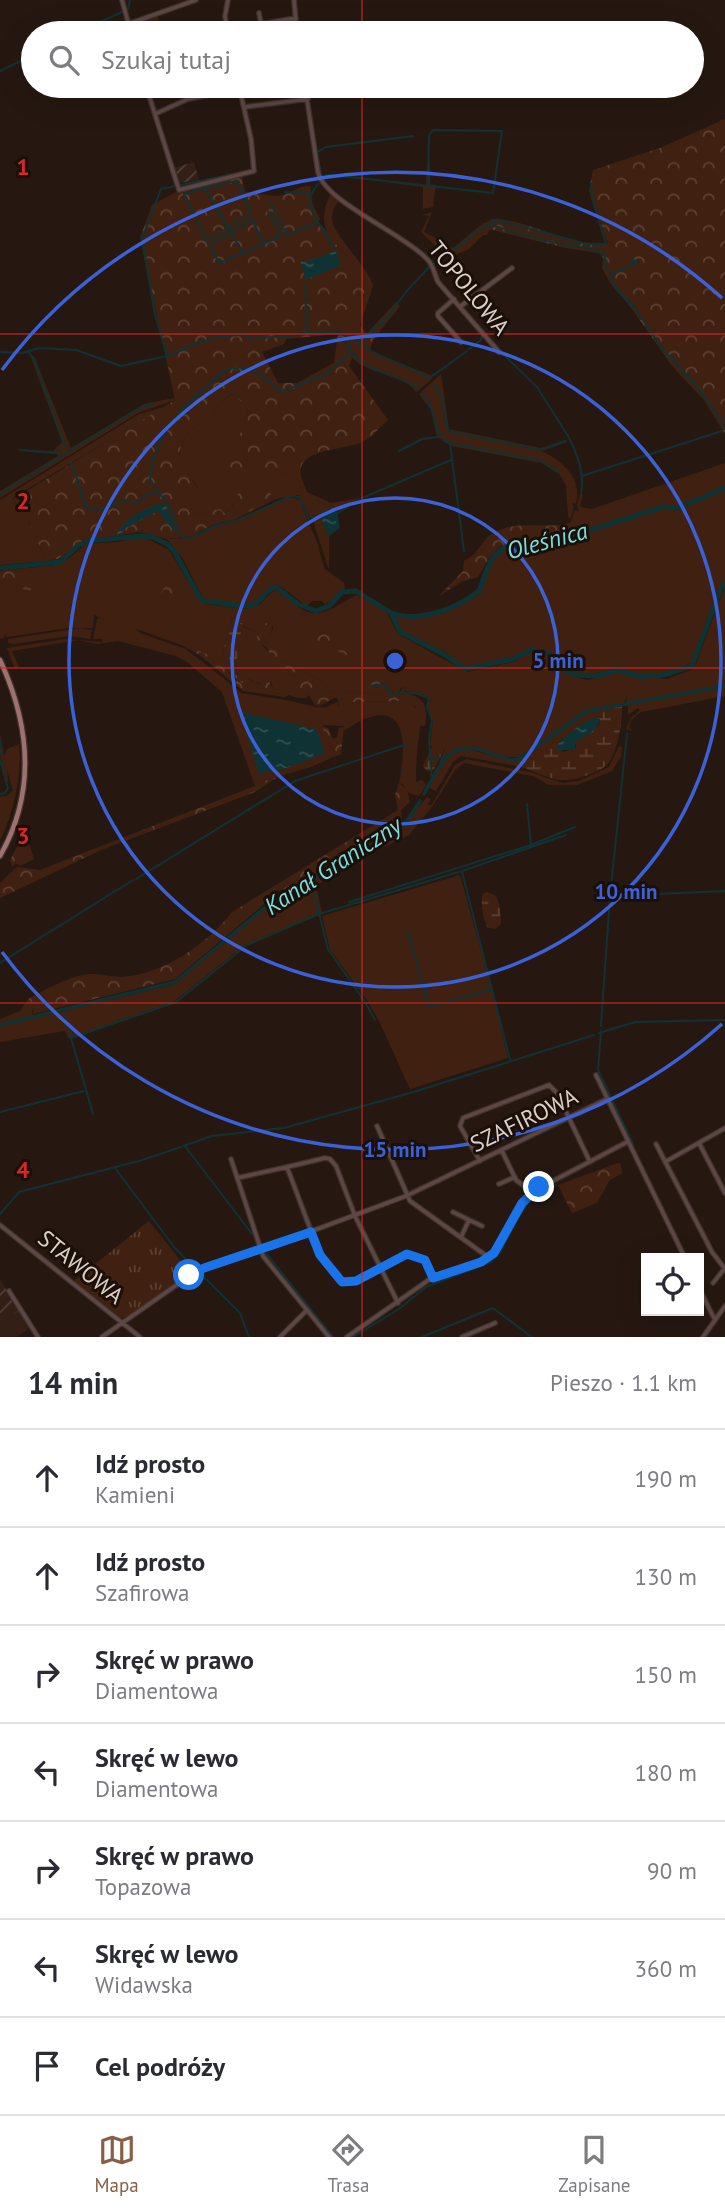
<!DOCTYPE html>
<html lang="pl">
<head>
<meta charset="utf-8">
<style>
	:root { --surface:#fff; --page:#f2f2f3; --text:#2b2b33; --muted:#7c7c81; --line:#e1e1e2; --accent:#8a5d45 }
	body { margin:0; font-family:"PT Sans",sans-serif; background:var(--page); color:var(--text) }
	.controls { position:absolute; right:21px; bottom:21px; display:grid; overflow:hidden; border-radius:0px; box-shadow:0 7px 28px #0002 }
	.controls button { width:63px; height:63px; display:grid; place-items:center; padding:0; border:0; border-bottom:2px solid var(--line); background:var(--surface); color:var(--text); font:35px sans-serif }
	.stop { position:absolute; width:21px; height:21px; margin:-16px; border:5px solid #1a73e8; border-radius:50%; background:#fff }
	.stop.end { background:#1a73e8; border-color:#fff; box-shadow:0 2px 7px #0008 }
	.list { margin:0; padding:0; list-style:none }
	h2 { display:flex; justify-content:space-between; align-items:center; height:91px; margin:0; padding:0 28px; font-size:30px }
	h2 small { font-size:23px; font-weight:400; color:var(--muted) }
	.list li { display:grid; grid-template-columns:46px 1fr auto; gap:21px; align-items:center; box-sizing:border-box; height:98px; padding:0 28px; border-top:2px solid var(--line) }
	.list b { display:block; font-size:26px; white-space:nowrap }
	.list p { margin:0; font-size:23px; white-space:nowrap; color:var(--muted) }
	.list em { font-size:23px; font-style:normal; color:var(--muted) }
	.icon { flex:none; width:38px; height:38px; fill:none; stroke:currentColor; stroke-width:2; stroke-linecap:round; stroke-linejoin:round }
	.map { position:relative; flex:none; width:725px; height:1337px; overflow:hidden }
	.search { position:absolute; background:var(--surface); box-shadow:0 7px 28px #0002; left:21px; right:21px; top:21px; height:77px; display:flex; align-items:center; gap:18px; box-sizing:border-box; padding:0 24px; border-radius:38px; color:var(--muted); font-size:26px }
	.sheet { height:777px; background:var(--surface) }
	nav { display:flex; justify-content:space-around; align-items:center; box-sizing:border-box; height:98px; border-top:2px solid var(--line); background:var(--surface); font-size:19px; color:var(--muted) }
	nav a { display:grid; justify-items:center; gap:4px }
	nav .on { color:var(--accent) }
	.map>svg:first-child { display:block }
	.built { fill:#331f15 }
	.industrial { fill:url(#industrial-furrows) }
	.grass { fill:#402111 }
	.forest { fill:url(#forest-crowns); fill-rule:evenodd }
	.wetland { fill:url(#wetland-marsh); fill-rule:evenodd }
	.park { fill:url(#park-tufts) }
	.water { fill:url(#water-ripples) }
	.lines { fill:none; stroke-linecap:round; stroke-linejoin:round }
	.stream { stroke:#0f3334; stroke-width:2 }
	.canal { stroke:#0f3334; stroke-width:3.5 }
	.river { stroke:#0f3334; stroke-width:5 }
	.minor-casing { stroke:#3f322b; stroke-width:6 }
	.major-casing { stroke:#3f322b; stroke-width:7 }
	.minor { stroke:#5d4746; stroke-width:3.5 }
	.major { stroke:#9e7170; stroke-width:4.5 }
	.route { stroke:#1a73e8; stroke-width:9 }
	.grid { fill:none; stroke:#d62828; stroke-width:2; stroke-opacity:0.55 }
	.ring { fill:none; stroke:#3a62d6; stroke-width:3.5 }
	.labels { text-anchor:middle; stroke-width:6; stroke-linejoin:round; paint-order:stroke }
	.street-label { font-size:23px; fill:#dbd1cc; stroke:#1c0f08 }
	.water-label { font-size:24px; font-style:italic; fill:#77dfe2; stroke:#1c0f08 }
	.grid-label { font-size:23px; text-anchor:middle; font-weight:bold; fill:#d62828; stroke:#1c0f08; stroke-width:6; stroke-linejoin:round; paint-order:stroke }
	.centre { fill:#3a62d6; stroke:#1c0f08; stroke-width:3.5 }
	.ring-label { font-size:21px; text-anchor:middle; font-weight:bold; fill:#3a62d6; stroke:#1c0f08; stroke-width:6; stroke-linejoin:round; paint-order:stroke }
</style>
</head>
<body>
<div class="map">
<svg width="725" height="1337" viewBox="0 0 725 1337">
	<defs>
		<pattern id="industrial-furrows" width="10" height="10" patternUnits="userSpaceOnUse" patternTransform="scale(1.75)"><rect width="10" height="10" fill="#331f15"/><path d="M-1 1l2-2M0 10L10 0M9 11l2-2" fill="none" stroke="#503e36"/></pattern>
		<pattern id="forest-crowns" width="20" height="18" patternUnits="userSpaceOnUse" patternTransform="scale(1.75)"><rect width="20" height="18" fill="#402111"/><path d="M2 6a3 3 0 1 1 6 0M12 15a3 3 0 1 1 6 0" fill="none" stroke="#5b4032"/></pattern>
		<pattern id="wetland-marsh" width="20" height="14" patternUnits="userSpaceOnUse" patternTransform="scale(1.75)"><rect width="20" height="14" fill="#402111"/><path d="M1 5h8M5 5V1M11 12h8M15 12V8" fill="none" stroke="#5b4032"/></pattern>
		<pattern id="park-tufts" width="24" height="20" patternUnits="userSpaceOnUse" patternTransform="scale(1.75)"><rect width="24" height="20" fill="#402111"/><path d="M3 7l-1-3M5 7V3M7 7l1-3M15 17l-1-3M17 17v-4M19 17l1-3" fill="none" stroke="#5b4032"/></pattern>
		<pattern id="water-ripples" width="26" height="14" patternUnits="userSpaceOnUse" patternTransform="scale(1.75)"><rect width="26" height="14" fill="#0f3334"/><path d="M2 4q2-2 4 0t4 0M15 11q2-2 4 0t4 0" fill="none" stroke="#315050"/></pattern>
	</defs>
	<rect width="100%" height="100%" fill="#261811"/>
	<path class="built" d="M19 1311 30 1328 17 1337H0V1324Z"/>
	<path class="industrial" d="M194 162 199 180 179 183 173 168Z
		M0 1279 19 1311 0 1324Z"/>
	<path class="grass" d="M430 162V184L439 186 435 189 433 207 423 209V187L399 184V182L426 185 427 164Z
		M331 194 339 199C337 204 332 210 332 215 328 231 368 265 373 286L360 325 366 333 360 341C361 350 363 352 372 355L373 353 433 376 430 381 416 392C401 371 367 376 351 356 339 342 351 322 358 307 360 303 364 297 364 293 364 289 362 286 361 282 352 246 307 238 331 194Z
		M432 212 424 232 453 248 482 224V227L491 228 487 235H483L469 249 448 258 421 232 429 216 423 215Z
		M34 356 71 448 144 404 174 398 175 400 138 413 0 498V491L58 456 57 454 19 450 53 451 62 442 31 358Z
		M441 374 449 429 541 448 565 440 567 442 542 451C562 461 583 478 576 504L572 503 574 508 571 518 568 517 566 486 560 475 542 463 451 446 437 437 431 410 419 394Z
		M233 393 244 404 248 413C242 434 232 451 218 468L248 478 270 467 303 482 307 492 331 503 359 498 341 510 337 511 335 509 323 512 322 516H320L329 536V570L313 521 314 518 319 516 313 515 310 518 299 495 276 499 237 519 249 512 265 489 256 488 233 503 232 509 223 513 220 509 197 514 193 503V493L198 488 185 468 179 464C178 439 192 425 213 416L221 402Z
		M167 406 14 497 12 500 29 522 46 561 0 565V500L139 414Z
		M725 463V486L722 488 675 507H659L561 537 558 535 560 525 570 523 575 510 579 511 577 506 580 494H583L580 507 592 509Z
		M725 490V581L719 589 691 663 665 675 638 674 615 668 594 674 575 673 565 667 555 655 545 650 533 648 509 658 464 667 445 652 424 644 400 630 394 616 425 617 458 607 479 594 491 565 496 555 503 550 510 548 530 550 545 541 566 539 661 509H675Z
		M290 497 296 498 300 501 318 545 324 568 344 583 345 588 325 605 322 601H312L307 606C299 601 282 585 275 585 265 586 261 599 253 603 246 606 212 600 203 598L183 559 167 539 193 538 214 527 237 521Z
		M138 537 150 540 169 550 195 593 200 600 206 604 245 609 259 605 274 590C283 592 289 601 297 606 320 624 338 603 357 595L386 611 398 634 467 672 513 662 532 652 545 654 553 659 562 670 571 676 588 680 618 671 640 679 651 677 666 679 689 671 695 666 725 586V685L626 703 627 696 624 703 584 712 520 757H507L463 747 447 754 436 771 445 749 432 747 430 744 433 721 428 707 430 699C423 693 414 692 405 691L404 687 401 688 398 694H395L386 681 372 687 384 684 386 691 385 695C366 695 348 688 330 692L320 680 279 661V656L270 635 273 628 272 624 244 623 232 618 221 659 136 629 140 633 186 649 242 693 291 701 316 707 325 708 339 701 338 706 348 702 406 701C428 709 418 735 417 753 416 763 416 773 416 782L422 780 426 785 419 796 409 793 402 784 399 783C405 753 411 699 362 720 356 723 349 728 343 731L344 726 323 725 333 757 311 767 263 781 255 786 222 692 188 663 176 656 118 641 97 644 78 640 12 651 19 667 15 669 7 648 66 639 102 642 103 639H93L97 619 100 618 110 622 94 615 93 628H68L7 637 5 634 4 638 0 639V594L23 587 36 577 27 568 57 565 68 559 86 544 117 542Z
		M244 627 256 632C259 644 279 666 290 672L292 678 280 690 273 689 271 682 249 678 253 682 236 672 239 637Z
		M80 628 92 630 90 639 70 636 13 644 8 643V639Z
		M725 687V696L641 712C635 715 630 720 629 728L634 731 626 729 631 718 640 710 638 708 628 715V705Z
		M0 734 4 757 7 749 19 744C22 777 14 811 0 841V797L7 796 13 790 7 770 8 781 5 782 0 754Z
		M619 746 622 747 621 756 612 771 577 785H549L533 776 464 763 455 770 432 807 409 835 349 864 316 886 322 913 245 945 175 1001 69 1039 65 1031 0 1042V1019L20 1011 28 999 34 1005 32 1013 35 1018 171 985 180 980 265 909 399 829 427 797 431 799 428 804 431 806 455 765 466 759 533 773 562 783 579 781 609 767Z
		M469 749 504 759 517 761V766L461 756 453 762 436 791 429 788C439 770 445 749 469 749Z
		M460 875 491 986 508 1058 410 1089 379 1021 367 1000 330 950 322 916Z"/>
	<path class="forest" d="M725 119V434L704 400 672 366 632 309 611 284 602 268 603 258 599 253 566 248 481 227 482 224C487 222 493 219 498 219 535 223 569 246 608 244L589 191 593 170 660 148Z
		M242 176 245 192C257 191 266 197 278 196 290 194 299 185 311 186 309 200 314 207 320 219L318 224C328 229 332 240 340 249 385 297 356 293 345 342L352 358 349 366 388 420C380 427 371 438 362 442 343 451 288 448 303 482L270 467 248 478 226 479 217 468C232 451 242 434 248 413L244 404 232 393 221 402 213 416C192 425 178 439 179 463L185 468 198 489 193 494V503L197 514 220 509 224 513 232 509 235 496 250 486 265 489 272 495 271 498 237 519 212 525 192 536 167 539 139 532 82 541 58 559 46 561 29 522 12 500 175 400 140 238 152 205 182 189ZM338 334 334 363 297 383H278L262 352 284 344 286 339Z
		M396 302 400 306 376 336 370 348 373 353 372 356 363 352 360 341Z
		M560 525 558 535 551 536 532 546H500L488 560 478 577 461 582 439 596 463 571 464 561C482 552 480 541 492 534 511 521 537 527 560 525Z
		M27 568 36 577 31 583 34 588 27 592 22 588 15 593 8 592 0 594V571Z
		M171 581 181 588V596L172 601 164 600 157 619 147 622 130 617 153 614C160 603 159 589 171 581Z
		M253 622 273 624 270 635 278 642 279 661 320 680 330 692C347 688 366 695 385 695L386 691 384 684 371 687 359 683 366 676 386 681 395 694H398L404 687 405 693C425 697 428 707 425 726H420L416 707 406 701 349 702 348 705 339 708V701L336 697 319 706 315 705 309 695 306 698H298L289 695 285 697 243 691 201 656 182 645 221 659 224 661C226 681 248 684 263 689L260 683 253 682 249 677 268 679 273 689 280 690 291 678 290 672 270 658 268 649 258 640 256 632 238 623Z
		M325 626 352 634V640L347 642 353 647 351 653 353 661 347 655 328 647 320 653 316 652 313 645Z
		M322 726 328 728 333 739 337 737 339 728 344 727 341 754 333 757Z
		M278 777 255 792 101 850 0 898V883L17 867 40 870 255 786 263 781Z
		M399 783 407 790 410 802 401 810 402 821 397 826 291 888 275 891 266 896 268 901 175 979 33 1014 34 1005 28 999C45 990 64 979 83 975 95 972 109 977 121 977 163 975 207 944 232 912L398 810 395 795Z
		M23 835 27 837 34 859 20 866 16 863 12 867 10 860Z
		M618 1163 621 1164 622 1173 609 1181 597 1203 572 1213 558 1185Z"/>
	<path class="wetland" d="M232 618 244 623H239L244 627 239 637 236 672 253 682 264 685 266 689C252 687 244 687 234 676 228 670 225 671 224 662L221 659Z
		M622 706C623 720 617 755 607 765 596 774 574 781 560 780 546 778 531 769 517 766V761L586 712ZM594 718 600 719 599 725 576 741V748L563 752 558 745 561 740Z
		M432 747 445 748 433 771H427L423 766Z
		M487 892 496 896 500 908 501 924 495 929 487 927C483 917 480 905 483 894Z"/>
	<path class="park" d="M157 15 163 33H133L130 24Z
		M149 1221 185 1266 187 1275 128 1316 121 1318 74 1281Z"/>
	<path class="water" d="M336 251 341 265 306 280 300 261 305 262Z
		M162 503 166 506 176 529 173 530 158 511 126 528 116 539C118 520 146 508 162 503Z
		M335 509 337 511 340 528 329 536 321 518 322 512Z
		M241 712 316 729 325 753 281 770 266 771 259 775Z
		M594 718 600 719C599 729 585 737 576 741L575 749 558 751V744C567 734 580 724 594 718Z"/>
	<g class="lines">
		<path class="stream" d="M125 10 128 9 130 0
			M76 33 122 12
			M0 71 33 55
			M227 175 235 174
			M321 175 317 152 326 147 413 136
			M322 179 327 175H332L493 193 502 131 433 130 429 135 428 186
			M318 184C303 202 312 214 324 231 329 237 330 245 336 251
			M180 185 224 176
			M205 188 237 181 251 213 207 241 184 194 205 188 228 228 243 253 219 263 210 246 252 219 264 244
			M285 192 311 193
			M270 202 287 235 316 223
			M492 223V220H497L587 244H606L592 198 591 183
			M243 253 281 236 268 211
			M617 272 633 264V259L637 265V261
			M615 273 610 276 619 292 634 307 662 348 699 389 725 426
			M308 333 339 332 350 340
			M256 338 290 336 307 332 305 284
			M348 338C344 368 400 374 419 389
			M358 343C380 360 408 363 429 379
			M360 345 371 331 386 319 405 293 430 266 445 257 484 226 491 225 546 241 596 250 604 254 608 272
			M469 349 481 340 482 335
			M0 352 22 353 39 348 76 350 121 366 167 356 201 342 222 336 244 335 253 338
			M28 352 34 359 65 446
			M502 353 537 387 568 436
			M167 356 155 315 142 239 161 189 175 186
			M449 364 467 351
			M429 378 448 365
			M434 385 442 397 448 431 541 450 566 441
			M280 391C265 378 244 359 223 372 187 403 154 430 150 480L171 509 180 535 184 538 193 537 214 526 238 520 291 496 299 497 309 519
			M283 391 325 375 351 352
			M423 394C438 411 430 429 446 442L541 461 559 472
			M569 438C578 455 585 474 581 493
			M450 444 464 551
			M20 450 55 453 61 449
			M399 451 422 439 437 437
			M71 463 78 482
			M582 476 722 431
			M78 482 86 507C109 514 107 503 125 501 129 501 133 503 137 502L147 495 158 493
			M0 494 136 410 152 404
			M362 498 451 460
			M338 513 360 499
			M312 517 322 516
			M371 686 385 684 390 694C405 693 415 690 429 699L427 707 432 720 429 739 432 780
			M0 740 2 752 0 753
			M430 759 445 757
			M0 760 8 788 5 793 0 794
			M527 804 531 845
			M462 872 510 1060
			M136 879 295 781 407 744
			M314 893 328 949 365 1002 375 1020
			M611 896 725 891
			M349 902 531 845 575 827
			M408 931 429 1007 492 989
			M0 963 133 880
			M63 1010 67 1026
			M601 1026 610 896 627 734
			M69 1031 93 1114
			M601 1031 598 1070 633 1144
			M599 1033 635 1022 725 1020
			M71 1038 176 1002 247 945 319 914 465 870 566 835
			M0 1112 84 1091
			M183 1146 212 1136 284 1128 417 1091 594 1035
			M185 1146 252 1234
			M115 1168 174 1247 195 1269
			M0 1214 19 1192 139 1161 181 1147
			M266 1253 333 1337
			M199 1272 240 1313 249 1337
			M353 1337 399 1309 426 1287 491 1262 500 1253 519 1216 531 1199 543 1189 556 1185
			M422 1337 493 1308 532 1337"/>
		<path class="canal" d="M424 794C441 764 447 739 487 752 498 756 508 761 519 759L587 711 725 686
			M0 1025 175 982 263 909 405 824 420 801"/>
		<path class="river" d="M0 568 60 562 79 545 89 541 141 536 152 537 167 544 174 551 200 598 204 601C217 601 246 610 255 604 264 599 265 589 276 587L298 604 316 611 329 606 342 592 356 591 391 613 400 632 445 655 465 669 513 659 531 650 547 653 559 662 564 670 574 675 597 676 617 670 642 677 653 675 660 676 692 666 721 588 725 583
			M391 613C420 623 456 609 479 591 486 575 487 558 504 548L527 550 548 539 566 538 662 507 677 508 725 488"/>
		<g class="minor-casing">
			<path id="minor" d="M122 0 131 33
				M228 0 225 16 228 33
				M294 0 297 33
				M259 13 261 24 296 18
				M128 24 196 0
				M248 26 261 24
				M146 86 179 190 254 171 251 139 239 86
				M305 86 318 172C324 201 402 233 426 258 434 265 434 274 438 282L499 352
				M245 107 308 99
				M155 114 188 99 240 89
				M454 299 438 313V316L461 342
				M461 306 512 268
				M596 1075 685 1258
				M377 1126 410 1201 488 1257
				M699 1143 725 1193
				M656 1144 712 1252 725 1269
				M502 1151 516 1180 532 1192
				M231 1159 263 1256 329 1337
				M480 1161 460 1126 463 1118 549 1085 557 1093 590 1162
				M665 1162 725 1128
				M287 1167 325 1158 330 1159 336 1166 355 1216 398 1303
				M237 1178 287 1167 320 1255 342 1282 356 1281 407 1254 425 1260 433 1277
				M499 1184 515 1177
				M453 1212 469 1220
				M0 1225 140 1337
				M461 1237 469 1220 482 1226
				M713 1283 725 1268
				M699 1288 715 1320
				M9 1291 38 1337
				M102 1337 198 1270 261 1250 406 1196 607 1099
				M280 1337 307 1310
				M347 1337 433 1277 481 1262 494 1253 522 1203 532 1192 627 1142
				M462 1337 495 1323
				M703 1337 725 1306"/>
		</g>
		<g class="major-casing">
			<path id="major" d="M0 660C30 725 37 791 0 856"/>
		</g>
		<use href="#minor" class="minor"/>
		<use href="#major" class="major"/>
	</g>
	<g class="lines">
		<path class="route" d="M189 1275 204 1268 311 1232 320 1255 342 1282 356 1281 407 1254 425 1260 433 1278 481 1262 494 1253 522 1203 539 1187"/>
	</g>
	<path class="grid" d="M362 0V33M362 86V1337M0 334H725M0 668H725M0 1003H725"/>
	<g class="ring">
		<circle cx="395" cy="661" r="163"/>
		<circle cx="395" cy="661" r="326"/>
		<path d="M722 1024A489 489 0 0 1 2 952M2 370A489 489 0 0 1 722 298"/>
	</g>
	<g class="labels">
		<g class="street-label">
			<text transform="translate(469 288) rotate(51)" y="8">TOPOLOWA</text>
			<text transform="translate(524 1120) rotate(-26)" y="8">SZAFIROWA</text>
			<text transform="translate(81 1267) rotate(39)" y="8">STAWOWA</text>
		</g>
		<g class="water-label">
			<text transform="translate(547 541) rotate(-15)" y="8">Oleśnica</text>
			<text transform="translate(333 866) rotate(-33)" y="8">Kanał Graniczny</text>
		</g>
	</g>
	<g class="grid-label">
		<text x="23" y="175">1</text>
		<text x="23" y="509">2</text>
		<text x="23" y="844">3</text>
		<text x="23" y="1178">4</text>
	</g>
	<circle cx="395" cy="661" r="10" class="centre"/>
	<g class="ring-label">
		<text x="558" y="668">5 min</text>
		<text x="626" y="899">10 min</text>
		<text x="395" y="1157">15 min</text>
	</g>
</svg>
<div class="controls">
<button><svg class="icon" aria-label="locate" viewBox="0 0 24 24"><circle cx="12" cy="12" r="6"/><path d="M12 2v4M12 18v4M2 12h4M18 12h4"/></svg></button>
</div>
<div class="stop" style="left:189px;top:1275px"></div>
<div class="stop end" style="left:539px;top:1187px"></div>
<div class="search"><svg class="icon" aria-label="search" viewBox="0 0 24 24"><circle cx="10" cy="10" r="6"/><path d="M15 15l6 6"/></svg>Szukaj tutaj</div>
</div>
<section class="sheet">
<h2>14 min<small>Pieszo · 1.1 km</small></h2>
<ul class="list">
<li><svg class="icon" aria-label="ahead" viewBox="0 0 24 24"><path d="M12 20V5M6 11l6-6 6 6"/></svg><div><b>Idź prosto</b><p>Kamieni</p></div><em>190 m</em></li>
<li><svg class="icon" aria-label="ahead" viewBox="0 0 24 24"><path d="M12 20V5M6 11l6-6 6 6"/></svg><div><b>Idź prosto</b><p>Szafirowa</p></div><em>130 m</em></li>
<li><svg class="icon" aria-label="right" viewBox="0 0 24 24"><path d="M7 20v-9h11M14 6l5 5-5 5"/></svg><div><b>Skręć w prawo</b><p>Diamentowa</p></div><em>150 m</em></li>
<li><svg class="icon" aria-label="left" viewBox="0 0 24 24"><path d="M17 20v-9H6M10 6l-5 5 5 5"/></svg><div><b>Skręć w lewo</b><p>Diamentowa</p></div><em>180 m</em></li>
<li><svg class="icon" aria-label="right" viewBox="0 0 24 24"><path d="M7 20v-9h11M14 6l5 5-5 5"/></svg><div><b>Skręć w prawo</b><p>Topazowa</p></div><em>90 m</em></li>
<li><svg class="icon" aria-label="left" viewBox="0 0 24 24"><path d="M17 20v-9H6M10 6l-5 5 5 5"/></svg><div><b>Skręć w lewo</b><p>Widawska</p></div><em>360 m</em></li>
<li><svg class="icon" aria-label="arrive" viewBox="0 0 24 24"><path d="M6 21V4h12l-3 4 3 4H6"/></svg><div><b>Cel podróży</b></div></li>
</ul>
</section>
<nav>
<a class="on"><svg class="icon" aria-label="map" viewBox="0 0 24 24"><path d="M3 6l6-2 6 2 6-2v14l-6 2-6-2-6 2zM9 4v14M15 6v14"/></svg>Mapa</a>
<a><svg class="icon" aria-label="directions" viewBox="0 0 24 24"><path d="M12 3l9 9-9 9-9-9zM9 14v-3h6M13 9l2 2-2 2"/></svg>Trasa</a>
<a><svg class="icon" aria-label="saved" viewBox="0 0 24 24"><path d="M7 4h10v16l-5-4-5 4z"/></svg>Zapisane</a>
</nav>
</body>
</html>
